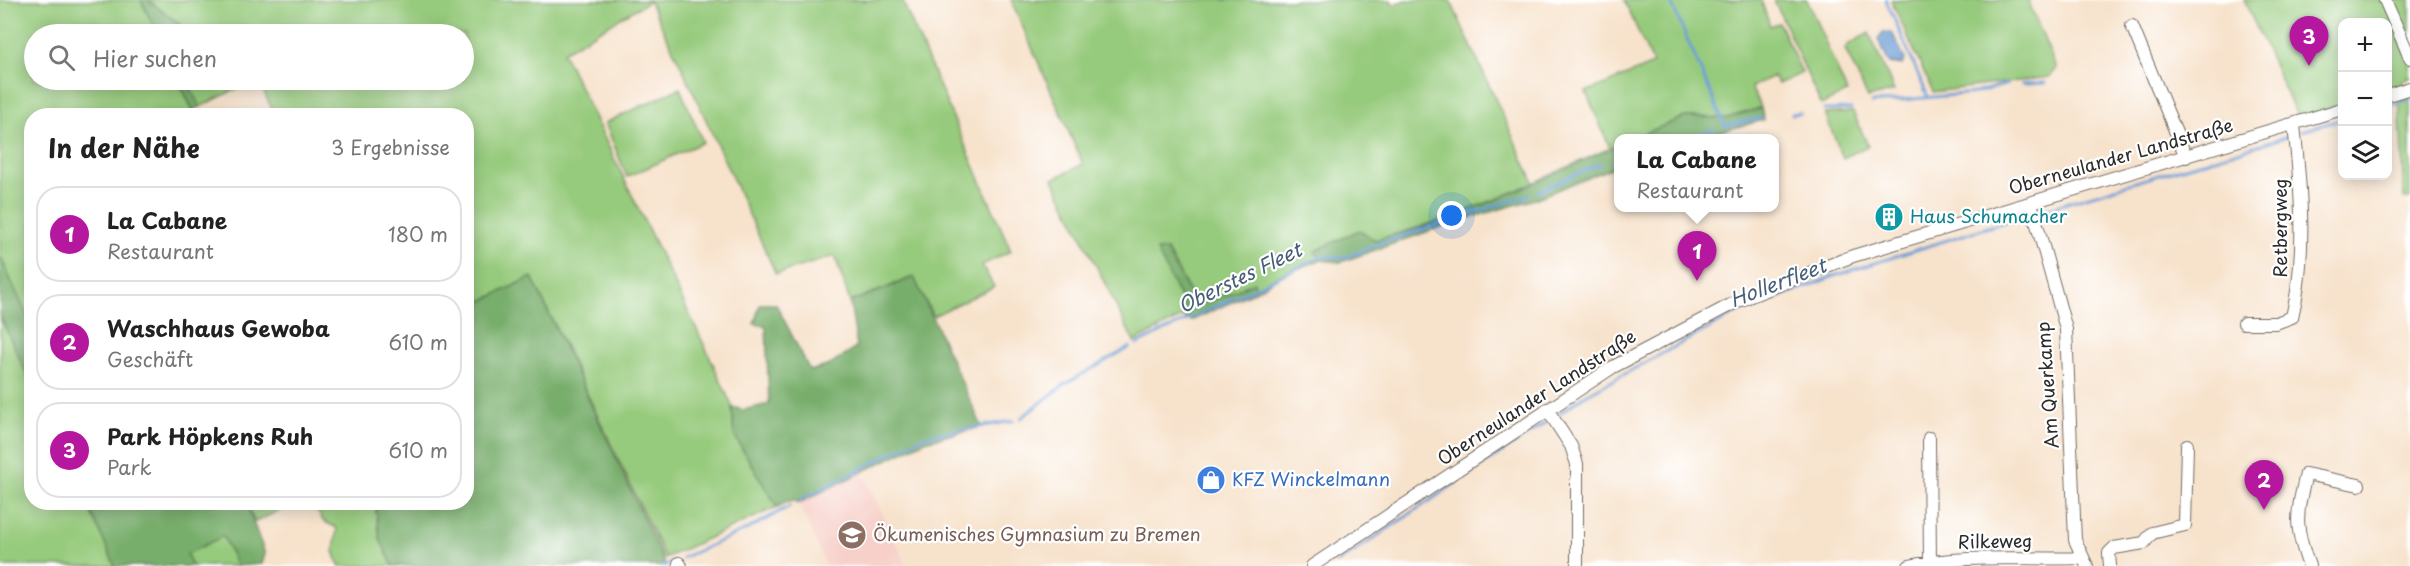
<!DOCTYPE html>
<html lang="de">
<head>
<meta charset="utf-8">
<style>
	:root { --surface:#fff; --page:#f6f6f6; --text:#222; --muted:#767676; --line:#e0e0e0; --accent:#b5179e }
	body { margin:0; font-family:"Playpen Sans",sans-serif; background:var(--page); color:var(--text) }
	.controls { position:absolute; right:18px; top:18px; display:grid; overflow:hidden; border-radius:12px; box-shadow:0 3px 15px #0003 }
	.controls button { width:54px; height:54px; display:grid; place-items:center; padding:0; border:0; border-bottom:2px solid var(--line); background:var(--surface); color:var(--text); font:30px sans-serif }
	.you { position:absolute; left:1452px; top:216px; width:21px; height:21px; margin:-15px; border:4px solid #fff; border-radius:50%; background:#1a73e8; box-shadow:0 0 0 9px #1a73e833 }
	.badge { display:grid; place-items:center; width:39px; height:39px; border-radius:50%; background:var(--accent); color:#fff; font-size:20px; font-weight:700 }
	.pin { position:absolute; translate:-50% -50px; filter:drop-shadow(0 2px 3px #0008) }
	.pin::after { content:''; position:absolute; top:32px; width:21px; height:18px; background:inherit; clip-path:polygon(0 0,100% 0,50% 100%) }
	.popup { position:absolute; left:1614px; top:134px; width:165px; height:78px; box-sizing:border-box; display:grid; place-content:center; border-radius:12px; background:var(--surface); filter:drop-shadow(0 2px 4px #0005); font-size:20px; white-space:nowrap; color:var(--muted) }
	.popup b { font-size:22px; color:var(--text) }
	.popup::after { content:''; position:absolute; left:50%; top:100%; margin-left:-12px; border:12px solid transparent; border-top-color:var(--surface) }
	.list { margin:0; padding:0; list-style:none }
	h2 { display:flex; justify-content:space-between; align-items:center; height:78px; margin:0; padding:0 24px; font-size:26px }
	h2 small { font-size:20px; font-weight:400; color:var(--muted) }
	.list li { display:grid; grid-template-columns:39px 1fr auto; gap:18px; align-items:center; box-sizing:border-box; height:96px; margin:0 12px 12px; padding:0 12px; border:2px solid var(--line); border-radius:24px }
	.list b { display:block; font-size:22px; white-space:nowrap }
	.list p { margin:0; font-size:20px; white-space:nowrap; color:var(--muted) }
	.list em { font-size:20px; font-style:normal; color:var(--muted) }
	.icon { flex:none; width:33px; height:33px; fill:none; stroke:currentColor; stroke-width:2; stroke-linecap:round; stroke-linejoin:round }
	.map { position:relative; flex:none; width:2410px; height:566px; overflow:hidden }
	.search { position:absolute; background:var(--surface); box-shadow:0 3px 15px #0003; left:24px; top:24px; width:450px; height:66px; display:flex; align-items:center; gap:15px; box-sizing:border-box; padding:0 21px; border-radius:33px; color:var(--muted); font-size:22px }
	.panel { position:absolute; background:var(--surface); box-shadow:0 3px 15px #0003; left:24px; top:108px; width:450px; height:402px; border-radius:24px }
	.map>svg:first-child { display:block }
	.built { fill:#f7d0c9 }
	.green { fill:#96ca7c; stroke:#607a54; stroke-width:1.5 }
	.forest { fill:#78ae6c; stroke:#526c4c; stroke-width:1.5 }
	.water { fill:#6b9cd5; stroke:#4b6480; stroke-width:1.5 }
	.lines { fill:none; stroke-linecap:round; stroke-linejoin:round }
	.stream { stroke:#6b9cd5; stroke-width:3 }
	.minor-casing { stroke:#726b63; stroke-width:14 }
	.minor { stroke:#fff; stroke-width:12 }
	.labels { text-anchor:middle; stroke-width:4.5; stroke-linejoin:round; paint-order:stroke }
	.street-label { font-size:18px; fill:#2b2b2b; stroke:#fff }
	.culture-label { font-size:18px; fill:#0d838f; stroke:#fff; text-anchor:start }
	.shop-label { font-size:18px; fill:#366cbe; stroke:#fff; text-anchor:start }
	.education-label { font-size:18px; fill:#785e54; stroke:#fff; text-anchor:start }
	.water-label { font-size:20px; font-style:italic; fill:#485e77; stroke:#fff }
</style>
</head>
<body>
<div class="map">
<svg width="2410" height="566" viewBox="0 0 2410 566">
	<rect width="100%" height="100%" fill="#fff"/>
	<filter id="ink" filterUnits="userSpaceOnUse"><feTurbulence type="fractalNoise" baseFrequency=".0167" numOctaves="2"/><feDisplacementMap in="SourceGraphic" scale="12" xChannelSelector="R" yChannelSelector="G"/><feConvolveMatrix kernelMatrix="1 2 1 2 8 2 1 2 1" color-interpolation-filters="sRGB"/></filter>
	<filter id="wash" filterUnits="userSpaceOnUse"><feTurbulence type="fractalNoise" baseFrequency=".008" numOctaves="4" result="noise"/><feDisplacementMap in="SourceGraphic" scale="24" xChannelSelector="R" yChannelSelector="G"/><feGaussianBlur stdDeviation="1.35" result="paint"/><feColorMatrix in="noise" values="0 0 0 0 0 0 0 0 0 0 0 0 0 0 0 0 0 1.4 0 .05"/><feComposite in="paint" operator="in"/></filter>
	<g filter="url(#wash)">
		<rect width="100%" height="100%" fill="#f7e2cb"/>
		<path class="built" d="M862 471 907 566H826L799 503Z"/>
		<path class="green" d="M0 0H141L157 34H34V80H178L195 115 32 116 31 325 0 256Z
			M148 0H902L1011 251 982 265 994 287 933 316 913 277 850 302 835 256 776 274 686 76 649 1 563 52 709 355 732 406 734 435 777 507 665 558 532 277 467 308 466 116 275 115 258 80H464V34H182L180 24Z
			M1011 0H1391L1393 5 1405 0H1450L1534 183C1484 205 1434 224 1383 238 1360 244 1338 241 1316 251L1320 260 1281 275 1257 290 1253 283 1224 296 1196 304 1167 250 1158 251 1188 314 1134 342 1053 179 1083 164Z
			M1624 0H1761L1770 26 1779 23 1802 73 1778 84 1773 76 1751 87 1761 108 1727 118 1685 117 1633 138H1619V144L1610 148 1586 92 1653 64Z
			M1774 0H1807L1847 92 1821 105Z
			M1891 0H2028L2056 68 2049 77 1933 92Z
			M2244 0H2410V78L2402 81 2403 85 2388 90V22H2342V104L2298 118Z
			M1869 33 1894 91 1868 98 1845 49 1849 44Z
			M186 80H254L200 107Z
			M680 88 703 142 627 177 605 123Z
			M2410 96V199H2404L2399 98Z
			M1853 112 1868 146 1843 158 1825 114Z
			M0 316 31 383 32 502 87 503 115 566H0Z
			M246 503H295L255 522Z
			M326 503H375L380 539 393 566H339L334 551 337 528 323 521 315 507Z
			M223 536 237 566H192L186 554Z"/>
		<path class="forest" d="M141 0H148L180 25 182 34H157Z
			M178 80H186L200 107 193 110Z
			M1761 108 1764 120 1696 138H1633L1685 117 1727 118Z
			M1619 144V165L1532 200 1455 222 1341 262 1320 260 1315 251 1359 230 1375 240 1423 227 1493 201Z
			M1166 250 1196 304 1224 296 1254 282 1257 290 1191 321 1183 316 1188 314 1157 251Z
			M0 256 31 325V383L0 316Z
			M532 277 666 566H393L380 539 375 503 466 502 467 308Z
			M914 277 982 427 925 441 799 503 792 500 777 507 734 435 732 407 743 410 769 404 766 326 754 324 760 304H776L810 371 830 365 857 347 850 302Z
			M87 503H246L265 554 262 564 237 566 223 536 187 554 192 566H115Z"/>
		<path class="water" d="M1883 32H1892L1905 60 1902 65 1889 63 1878 39Z"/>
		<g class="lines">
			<path class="stream" d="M1670 0 1725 126
				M1886 0 1928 97
				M2022 84 2045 83
				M1872 103 1975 93 2008 84
				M2388 106 2410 99
				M1824 110 1851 109
				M1792 114 1800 113
				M1725 126 1761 118
				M2301 131 2342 119
				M1688 138 1713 130
				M1613 162 1619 161
				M1538 191 1600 164
				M2043 210 2288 136
				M1137 344 1322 256 1344 258 1378 244 1529 195
				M1560 413 1584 396 1737 313 1837 275 2023 216
				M1021 418 1065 384 1130 347
				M800 500 925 436 1013 421
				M682 558 748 529 790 506
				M1337 563 1545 423
				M664 566 672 562"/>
		</g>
	</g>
	<g filter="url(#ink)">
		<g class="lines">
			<g class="minor-casing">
				<path id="minor" d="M2385 0 2410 58
					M2132 26 2186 157
					M2388 95 2410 88
					M2031 203 2066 329 2075 540 2087 566
					M2244 323H2276L2292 317C2307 256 2301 187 2294 126
					M1547 409 1571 446 1577 464V566
					M1929 438 1930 562
					M679 563 681 566
					M1312 566 1613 367 1738 301 1853 256 2342 109
					M1909 566C1965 554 2025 560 2082 558
					M2110 566 2109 553 2114 548 2144 543 2152 533 2185 525 2187 445
					M2309 566C2294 525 2296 516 2306 474L2359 485"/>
			</g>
			<use href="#minor" class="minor"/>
		</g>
	</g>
	<defs>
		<g id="building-disc" transform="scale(1.5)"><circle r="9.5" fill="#0f9aa8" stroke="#fff"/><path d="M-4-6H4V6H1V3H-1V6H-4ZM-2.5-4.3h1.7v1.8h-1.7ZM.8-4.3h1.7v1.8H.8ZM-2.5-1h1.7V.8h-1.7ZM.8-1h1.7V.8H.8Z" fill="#fff"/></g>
		<g id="shop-disc" transform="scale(1.5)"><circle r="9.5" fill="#3f7fe0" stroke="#fff"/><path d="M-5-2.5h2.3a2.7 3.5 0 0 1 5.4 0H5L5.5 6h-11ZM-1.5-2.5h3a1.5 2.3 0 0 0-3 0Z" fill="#fff"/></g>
		<g id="school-disc" transform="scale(1.5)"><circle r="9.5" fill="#8d6e63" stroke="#fff"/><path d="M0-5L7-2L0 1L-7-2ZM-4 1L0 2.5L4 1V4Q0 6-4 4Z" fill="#fff"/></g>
	</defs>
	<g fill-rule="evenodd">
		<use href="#building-disc" x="1889" y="217"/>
		<use href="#shop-disc" x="1211" y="480"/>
		<use href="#school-disc" x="852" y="535"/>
	</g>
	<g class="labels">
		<g class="street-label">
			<text transform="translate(2121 157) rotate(-16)" y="6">Oberneulander Landstraße</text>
			<text transform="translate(2281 228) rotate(-90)" y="6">Retbergweg</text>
			<text transform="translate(2048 385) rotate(-94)" y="6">Am Querkamp</text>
			<text transform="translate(1537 398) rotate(-33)" y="6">Oberneulander Landstraße</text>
			<text transform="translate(1995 542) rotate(-1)" y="6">Rilkeweg</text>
		</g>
		<g class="culture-label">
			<text x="1910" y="223">Haus Schumacher</text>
		</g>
		<g class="shop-label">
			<text x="1232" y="486">KFZ Winckelmann</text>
		</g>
		<g class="education-label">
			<text x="873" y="541">Ökumenisches Gymnasium zu Bremen</text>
		</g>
		<g class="water-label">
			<text transform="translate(1240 278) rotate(-26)" y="7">Oberstes Fleet</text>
			<text transform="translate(1778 283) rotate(-21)" y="7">Hollerfleet</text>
		</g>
	</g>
</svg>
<div class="controls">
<button>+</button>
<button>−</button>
<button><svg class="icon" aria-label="layers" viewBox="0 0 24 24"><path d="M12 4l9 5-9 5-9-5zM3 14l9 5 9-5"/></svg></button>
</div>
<div class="you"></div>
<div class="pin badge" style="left:1697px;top:281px">1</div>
<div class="popup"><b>La Cabane</b>Restaurant</div>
<div class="pin badge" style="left:2264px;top:510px">2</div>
<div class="pin badge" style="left:2309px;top:66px">3</div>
<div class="search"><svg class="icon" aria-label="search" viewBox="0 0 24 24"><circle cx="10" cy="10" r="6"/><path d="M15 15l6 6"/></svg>Hier suchen</div>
<section class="panel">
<h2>In der Nähe<small>3 Ergebnisse</small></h2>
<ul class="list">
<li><span class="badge">1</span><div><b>La Cabane</b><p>Restaurant</p></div><em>180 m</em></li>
<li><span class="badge">2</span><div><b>Waschhaus Gewoba</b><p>Geschäft</p></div><em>610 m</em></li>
<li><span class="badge">3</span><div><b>Park Höpkens Ruh</b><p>Park</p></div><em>610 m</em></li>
</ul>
</section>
</div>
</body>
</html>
